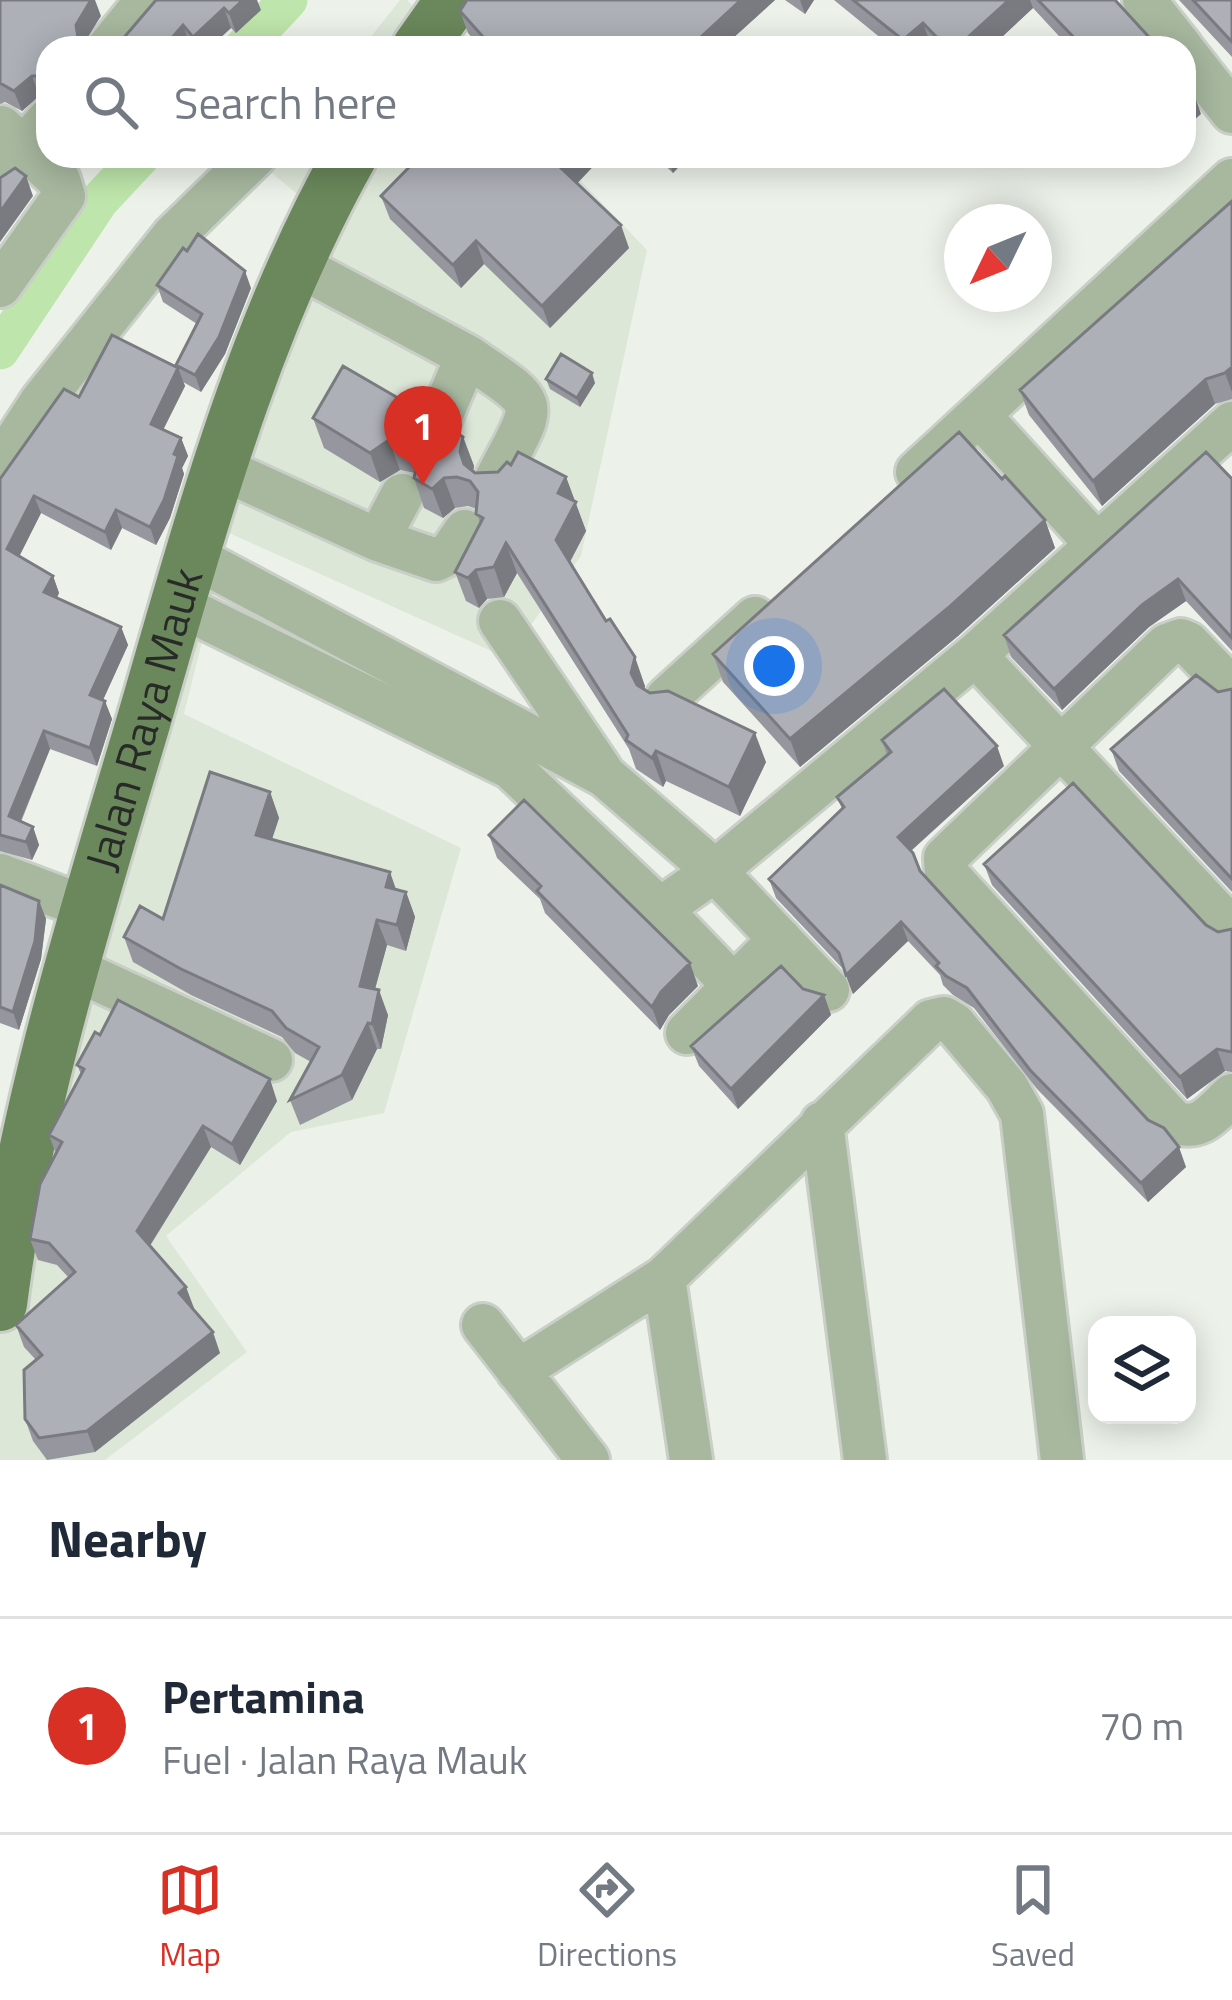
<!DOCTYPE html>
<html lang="en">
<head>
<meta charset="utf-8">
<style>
	:root { --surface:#fff; --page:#f2f2f3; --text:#1f2937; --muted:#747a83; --line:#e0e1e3; --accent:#d93025 }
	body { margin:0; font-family:"Titillium Web",sans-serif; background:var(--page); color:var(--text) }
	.controls { position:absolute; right:36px; bottom:36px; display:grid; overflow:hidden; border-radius:24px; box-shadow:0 6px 30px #0003 }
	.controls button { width:108px; height:108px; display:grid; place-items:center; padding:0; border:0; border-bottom:3px solid var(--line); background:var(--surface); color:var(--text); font:60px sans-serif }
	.compass { position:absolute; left:944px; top:204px; width:108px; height:108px; border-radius:50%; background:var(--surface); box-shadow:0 6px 30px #0003; rotate:227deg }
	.you { position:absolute; left:774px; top:666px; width:42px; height:42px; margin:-30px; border:9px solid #fff; border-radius:50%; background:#1a73e8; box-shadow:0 0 0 18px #1a73e833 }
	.badge { display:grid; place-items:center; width:78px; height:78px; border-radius:50%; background:var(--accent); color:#fff; font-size:39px; font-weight:700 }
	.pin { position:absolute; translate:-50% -99px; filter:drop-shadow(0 3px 6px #0008) }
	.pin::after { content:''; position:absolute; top:63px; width:42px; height:36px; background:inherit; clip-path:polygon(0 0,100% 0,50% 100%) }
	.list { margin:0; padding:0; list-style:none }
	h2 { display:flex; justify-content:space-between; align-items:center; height:156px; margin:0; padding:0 48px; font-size:51px }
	h2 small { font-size:39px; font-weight:400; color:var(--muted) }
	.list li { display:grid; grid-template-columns:78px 1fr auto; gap:36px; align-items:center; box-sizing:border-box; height:216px; padding:0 48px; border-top:3px solid var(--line) }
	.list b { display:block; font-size:45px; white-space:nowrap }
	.list p { margin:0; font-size:39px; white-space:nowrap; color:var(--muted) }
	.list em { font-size:39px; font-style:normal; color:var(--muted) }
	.icon { flex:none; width:66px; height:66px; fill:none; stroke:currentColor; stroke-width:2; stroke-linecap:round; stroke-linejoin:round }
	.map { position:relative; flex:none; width:1232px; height:1460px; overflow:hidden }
	.search { position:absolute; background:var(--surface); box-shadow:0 6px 30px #0003; left:36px; right:36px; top:36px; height:132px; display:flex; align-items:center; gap:30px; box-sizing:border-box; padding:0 42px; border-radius:36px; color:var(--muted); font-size:45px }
	.sheet { height:372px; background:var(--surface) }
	nav { display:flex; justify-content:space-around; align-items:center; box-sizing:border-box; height:168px; border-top:3px solid var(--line); background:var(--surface); font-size:33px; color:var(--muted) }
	nav a { display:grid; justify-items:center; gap:6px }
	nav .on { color:var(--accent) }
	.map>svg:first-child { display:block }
	.built { fill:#dde7d8 }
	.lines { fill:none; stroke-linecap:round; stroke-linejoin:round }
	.canal { stroke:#bee5ab; stroke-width:39 }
	.minor-casing { stroke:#c9cec7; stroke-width:48 }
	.major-casing { stroke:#c9cec7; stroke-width:60 }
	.minor { stroke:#a7b89f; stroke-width:42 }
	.major { stroke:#6a885b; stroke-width:54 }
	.wall { fill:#96979e }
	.shaded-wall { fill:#7a7b81 }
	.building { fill:#aeb0b8; stroke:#7a7b81; stroke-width:3 }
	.labels { text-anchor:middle; stroke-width:10; stroke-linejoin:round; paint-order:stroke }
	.street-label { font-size:45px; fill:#282a27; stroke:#fff }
</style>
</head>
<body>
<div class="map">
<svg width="1232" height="1460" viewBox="0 0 1232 1460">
	<rect width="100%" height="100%" fill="#ecf2ea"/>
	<path class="built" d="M400 0H407L453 48H362Z
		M278 156H557L647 250 581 556 507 658 229 533 184 714 461 848 384 1113 291 1132 166 1236 247 1352 105 1460H0V1246L303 199 267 169Z"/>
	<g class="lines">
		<path class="canal" d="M243 48 288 0
			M0 350 99 201 141 156"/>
		<g class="minor-casing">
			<path id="minor" d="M1144 0 1182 48
				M108 48 147 0
				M1184 51 1232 112
				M0 174 48 120
				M295 264 467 356 431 440
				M0 286 64 196 59 180 1 127
				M467 356C544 408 538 398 496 479
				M980 416 1097 545
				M0 465 41 402 173 236 255 156
				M218 467 378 540 402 495
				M917 472 1232 180
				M378 540 436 560 450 553 465 531
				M192 556 605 776 715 871 828 990
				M178 605 511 768 660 909 734 986
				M500 621 601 770
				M975 655 1232 929
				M1232 689 1188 643 1181 640 1167 645 945 858 946 873 1174 1122C1201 1132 1213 1113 1232 1095
				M667 698 755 618
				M0 875 88 908
				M660 909 715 871 975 655 1232 423
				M72 968 271 1060
				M687 1033 780 939
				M822 1123 865 1460
				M664 1278 691 1460
				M483 1325 588 1460
				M518 1371 664 1278 931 1021 944 1018 954 1024 1007 1087 1022 1114 1062 1460"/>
		</g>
		<g class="major-casing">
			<g id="major">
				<path d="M419 48 453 0"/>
				<path id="s1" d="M0 1304C25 1105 87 912 144 720 200 528 251 332 350 156"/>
			</g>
		</g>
		<use href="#minor" class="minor"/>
		<use href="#major" class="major"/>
	</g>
	<path class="wall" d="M0 0 101 16 48 48V96H39L22 111 5 102 0 104Z
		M156 0 261 10 236 33 231 28 209 48H193L190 45 188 48H115Z
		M775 0 722 48H481L468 33 460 11Z
		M785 0H814L805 14Z
		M834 0H1115L1159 48H1070L1033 8 990 48H934L931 46 929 48H893Z
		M1179 0H1232V57Z
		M420 156H603L577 183 629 248 550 328 484 264 461 288 390 219 381 196Z
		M655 156H689L673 173Z
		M1232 201V399L1215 404 1102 506 1029 415 1020 390Z
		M157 285 251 288 225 354 201 392 183 382 185 386 163 430 181 438 188 456 182 468 184 474 170 518 156 545 122 528 111 550 41 513 19 556 53 576 59 593 57 598 121 627 128 645 103 700 112 719 97 766 50 749 21 822 33 827 39 845 32 860 0 851V479L79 397 178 368 176 365 197 324 163 302Z
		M546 379 595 383 580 407 550 389Z
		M313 418 409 428V434L424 436 463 437 474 466 473 471 475 473 498 472 511 465 566 477 586 531 570 562 645 686 644 690 766 762 740 816 666 781 663 787 636 769 629 749 517 573 504 597 487 599 479 608 466 601 455 572 480 525 477 509 468 506 455 508 443 518 424 508 414 478 415 473 400 470 380 482 324 448Z
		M1232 479V651L1186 601 1149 627 1062 710 1011 657 1004 635Z
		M1045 520 1055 548 958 636 800 767 723 682 713 654Z
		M1232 689V892L1119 771 1111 749 1218 692Z
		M882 740 1004 766 911 851 920 871 1186 1167 1148 1202 1037 1089 974 1008 953 995 943 985 940 975 908 941 853 994 844 970 776 898 769 879 842 809 837 797 887 755Z
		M270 792 279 818 272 839 406 892 415 917 406 951 387 945 375 989 388 1015 381 1049H377L352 1100 300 1125 290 1100 311 1062 295 1053 282 1037 191 995 133 962 124 937 163 919Z
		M489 835 698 986 669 1015 660 1030 545 913 540 899 497 858Z
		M984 864 1206 925 1218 932 1232 929V1072L1225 1071 1187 1099 992 885Z
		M0 885 39 901 46 919 41 959 19 1030 0 1023Z
		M824 995 831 1015 738 1109 699 1066 691 1046Z
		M77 1065 277 1101 240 1165 211 1147 150 1246 186 1287 193 1309 220 1353 95 1452 47 1460 33 1441 25 1419 36 1360 24 1347 16 1325 69 1278 57 1265 38 1260 30 1239 56 1154 49 1135 81 1074Z"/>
	<path class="shaded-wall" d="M91 0H95L101 16 83 45 78 38 76 25Z
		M243 0H257L261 10 236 33 229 13Z
		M741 0H775L722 48H689Z
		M800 0H814L805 14Z
		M1009 0H1030L1033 8 990 48H956Z
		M224 8 231 28 209 48H197L193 37Z
		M923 23 931 46 929 48H906L903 40Z
		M183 25 190 45 188 48H163Z
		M32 76 39 96 22 111 14 91Z
		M1193 91 1201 114 1184 129V99Z
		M573 156H603L570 191 561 168Z
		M667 156H689L673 173Z
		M26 176 33 196 0 242V212Z
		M621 225 629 248 550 328 542 306Z
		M476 241 484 264 461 288 453 265Z
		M245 271 251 288 225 354 201 392 195 375Z
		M1232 367V392L1225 373Z
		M178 368 185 386 157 442 151 424Z
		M592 373 595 383 580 407 577 398Z
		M1206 379 1215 404 1102 506 1093 481Z
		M398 398 409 428 406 444 395 415Z
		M463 437 474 466 471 481 460 452Z
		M181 438 188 456 182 468 184 474 170 518 156 545 150 527Z
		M389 440 400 470 380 482 370 453Z
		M566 477 586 531 566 569 556 540 558 493Z
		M444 478 455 508 443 518 432 489Z
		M34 496 41 513 14 567 7 549Z
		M116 510 122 528 111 550 105 532Z
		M1045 520 1055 548 958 636 800 767 790 739Z
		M506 543 517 573 504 597 494 567Z
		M476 570 487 599 479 608 468 578Z
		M53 576 59 593 50 610 44 592Z
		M1178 579 1186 601 1149 627 1062 710 1054 689 1142 605Z
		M121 627 128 645 97 713 90 695Z
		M635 657 645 686 642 702 631 673Z
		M105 701 112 719 97 766 90 748Z
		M44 731 50 749 15 834 9 816Z
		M755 733 766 762 740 816 729 787Z
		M997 746 1004 766 905 856 898 837Z
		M656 751 666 781 663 787 652 758Z
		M270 792 279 818 265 860 256 835Z
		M33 827 39 845 32 860 26 842Z
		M390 872 399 898 386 887Z
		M406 892 415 917 406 951 397 925Z
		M39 901 46 919 41 959 19 1030 13 1012Z
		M377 920 387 945 369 1011 360 986Z
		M901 922 908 941 853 994 846 975Z
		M690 963 698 986 669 1015 660 1030 652 1007 661 992Z
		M379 990 388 1015 381 1049 372 1024Z
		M824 995 831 1015 738 1109 731 1089Z
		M368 1023 377 1049 352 1100 342 1075Z
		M1217 1049 1225 1071 1187 1099 1180 1077Z
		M270 1079 277 1101 240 1165 232 1144Z
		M203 1126 211 1147 145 1253 137 1231Z
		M1179 1147 1186 1167 1148 1202 1141 1183Z
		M186 1287 194 1308 187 1314 179 1293Z
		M213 1332 220 1353 95 1452 87 1431Z"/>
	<path class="building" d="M0 0H91L76 25 78 38 85 48H48V76H32L14 91 0 83Z
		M156 0H243L229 13 224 8 193 37 183 25 163 48H115Z
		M467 0H741L689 48H493L460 11Z
		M853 0H1009L956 48H947L923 23 903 40Z
		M1038 0H1115L1159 48H1084Z
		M1193 0H1232V42Z
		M1184 80 1193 91 1184 99Z
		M420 156H573L561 168 621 225 542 306 476 241 453 265 381 196Z
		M15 168 26 176 0 212V178Z
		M1232 201V367L1225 373 1206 379 1093 481 1020 390Z
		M198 234 245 271 219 337 195 375 176 365 202 314 157 285 183 248 187 251Z
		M112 335 178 368 151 424 181 438 174 454 178 456 164 500 150 527 116 510 105 532 34 496 7 549 53 576 44 592 121 627 90 695 105 701 90 748 44 731 9 816 33 827 26 842 0 835V479L64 389 79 397Z
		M561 354 592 373 577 398 546 379Z
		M343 366 398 398 395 415 409 434 424 436 442 424 463 437 460 452 464 464 475 473 498 472 507 462 511 465 518 452 566 477 558 493 576 502 556 540 606 621 610 619 635 657 631 673 637 685 650 693 668 691 755 733 729 787 656 751 652 758 626 740 628 735 506 543 494 567 476 570 468 578 455 572 483 518 476 514 478 492 470 481 457 477 444 478 432 489 414 478 417 464 404 444 389 440 370 453 313 418Z
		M959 432 1002 479 1005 476 1045 520 948 608 790 739 713 654Z
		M1206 452 1232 479V638L1178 579 1142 605 1054 689 1004 635Z
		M1196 675 1218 692 1232 689V879L1111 749Z
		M944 689 997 746 898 837 913 853 920 871 1148 1120 1164 1128 1179 1147 1141 1183 1030 1070 967 988 946 976 936 966 939 963 901 922 846 975 839 953 769 879 844 807 837 797 891 752 882 740Z
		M210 772 270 792 256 835 390 872 386 887 406 892 397 925 377 920 360 986 379 990 372 1024 368 1023 342 1075 290 1100 319 1047 286 1028 272 1011 181 969 124 937 140 906 163 919Z
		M1073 783 1206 925 1218 932 1232 929V1052L1217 1049 1180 1077 984 864Z
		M524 800 690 963 661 992 652 1007 537 891 541 886 489 835Z
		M0 885 39 901 35 941 13 1012 0 1007Z
		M781 966 803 989 824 995 731 1089 691 1046Z
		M118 1000 270 1079 232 1144 203 1126 137 1231 186 1287 179 1293 213 1332 87 1431 39 1438 25 1419 24 1370 42 1355 16 1325 75 1272 49 1243 30 1239 40 1184 62 1142 49 1135 84 1069 77 1065 95 1032 100 1035Z"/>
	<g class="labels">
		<g class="street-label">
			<text dy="16" stroke="none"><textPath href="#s1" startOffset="603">Jalan Raya Mauk</textPath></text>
		</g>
	</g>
</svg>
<div class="controls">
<button><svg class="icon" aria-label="layers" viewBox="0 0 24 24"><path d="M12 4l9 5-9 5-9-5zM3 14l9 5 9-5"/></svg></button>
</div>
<svg class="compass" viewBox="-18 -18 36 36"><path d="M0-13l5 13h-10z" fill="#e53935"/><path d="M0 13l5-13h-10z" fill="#747a83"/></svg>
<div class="you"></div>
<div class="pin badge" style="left:423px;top:485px">1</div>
<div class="search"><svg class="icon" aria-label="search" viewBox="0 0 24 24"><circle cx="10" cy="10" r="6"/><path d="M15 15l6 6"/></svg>Search here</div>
</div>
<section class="sheet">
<h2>Nearby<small></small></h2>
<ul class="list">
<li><span class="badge">1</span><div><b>Pertamina</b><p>Fuel · Jalan Raya Mauk</p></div><em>70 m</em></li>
</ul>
</section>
<nav>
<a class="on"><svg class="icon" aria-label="map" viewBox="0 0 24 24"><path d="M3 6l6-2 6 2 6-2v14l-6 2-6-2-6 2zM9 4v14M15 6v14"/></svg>Map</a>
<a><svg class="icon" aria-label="directions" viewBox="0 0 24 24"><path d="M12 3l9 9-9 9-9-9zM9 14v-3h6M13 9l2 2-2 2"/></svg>Directions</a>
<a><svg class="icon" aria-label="saved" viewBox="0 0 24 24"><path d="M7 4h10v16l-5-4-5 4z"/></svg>Saved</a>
</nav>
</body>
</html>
